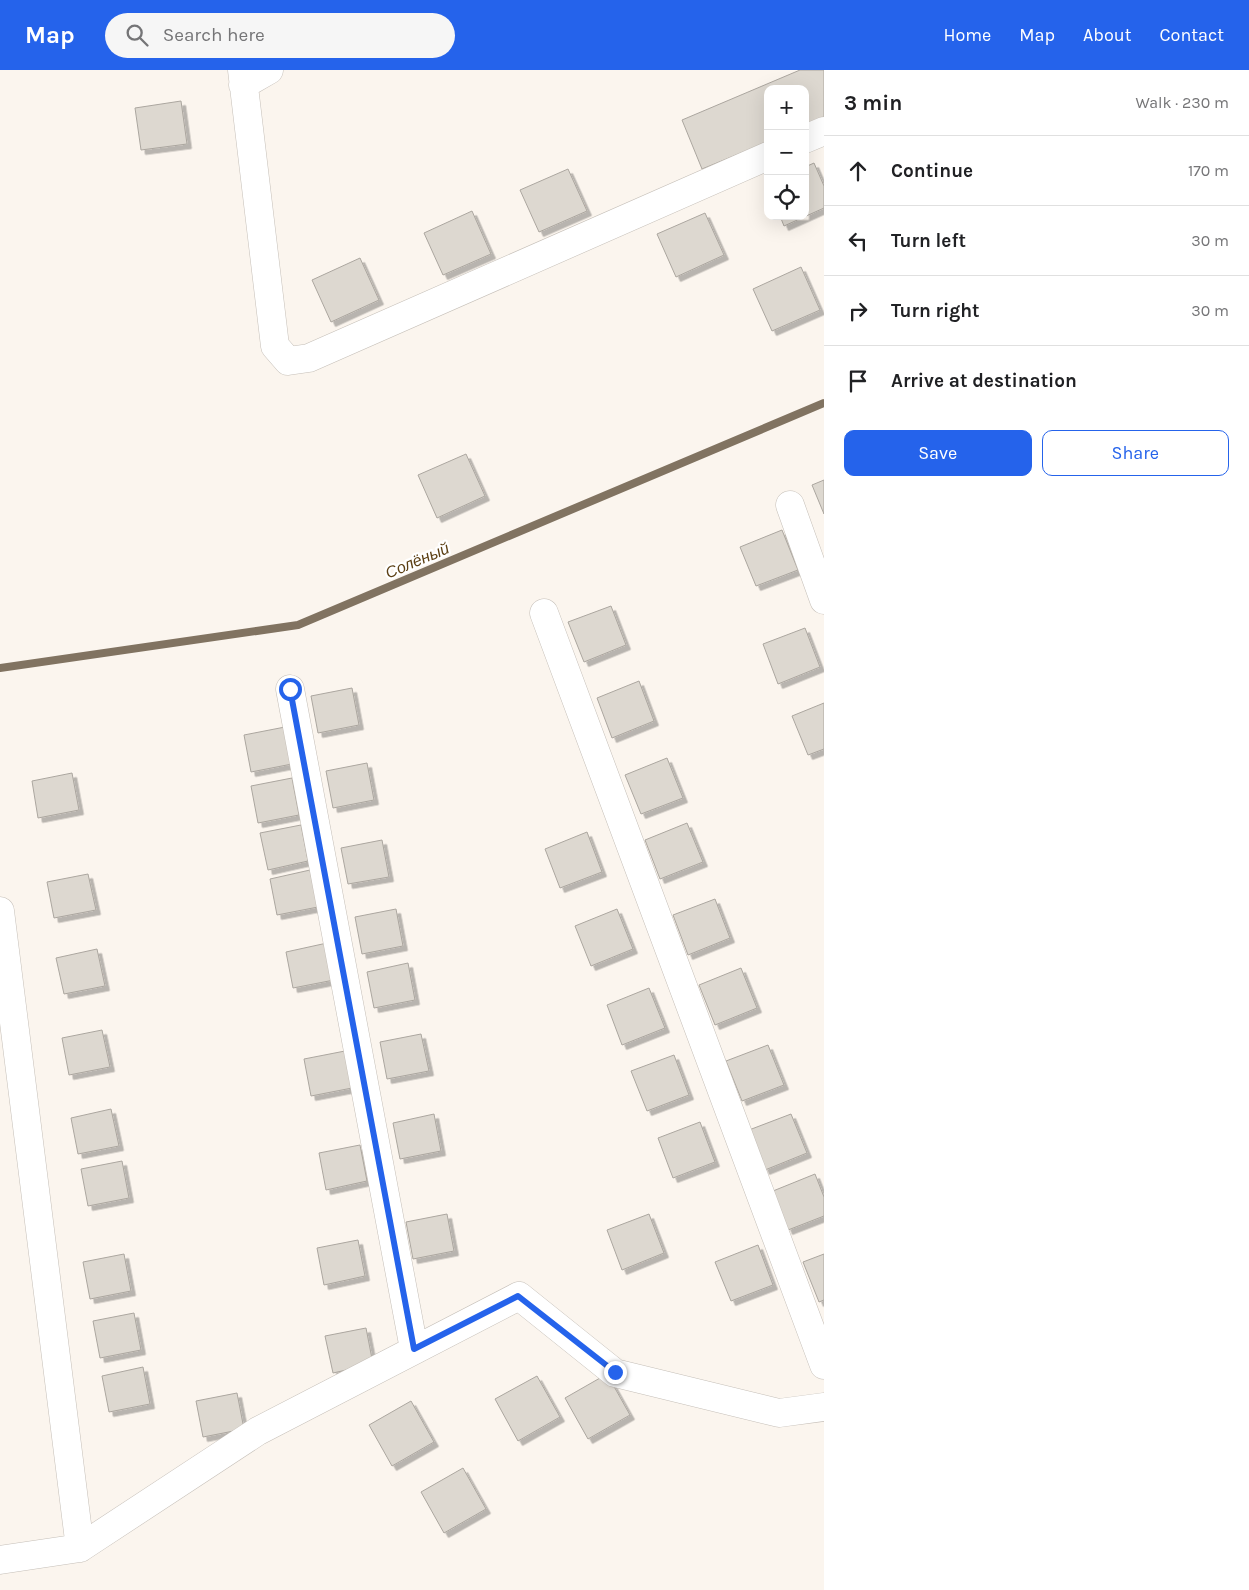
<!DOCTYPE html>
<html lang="en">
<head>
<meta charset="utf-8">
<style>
	:root { --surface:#fff; --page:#f6f6f6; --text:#202124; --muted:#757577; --line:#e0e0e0; --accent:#2563eb }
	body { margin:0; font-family:Karla,sans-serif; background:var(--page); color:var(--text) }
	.controls { position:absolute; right:15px; top:15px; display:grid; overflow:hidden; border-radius:10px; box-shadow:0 5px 20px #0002 }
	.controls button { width:45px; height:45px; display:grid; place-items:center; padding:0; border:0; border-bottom:1px solid var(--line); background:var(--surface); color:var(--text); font:25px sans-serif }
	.stop { position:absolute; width:15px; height:15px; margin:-11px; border:4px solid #2563eb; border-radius:50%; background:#fff }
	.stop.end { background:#2563eb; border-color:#fff; box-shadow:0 1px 5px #0008 }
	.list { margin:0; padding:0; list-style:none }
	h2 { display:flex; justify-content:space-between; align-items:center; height:65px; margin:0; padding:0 20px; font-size:21px }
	h2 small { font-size:16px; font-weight:400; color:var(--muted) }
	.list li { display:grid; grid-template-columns:32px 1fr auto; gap:15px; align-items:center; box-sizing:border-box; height:70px; padding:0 20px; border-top:1px solid var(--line) }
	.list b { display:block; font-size:19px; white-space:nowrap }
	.list em { font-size:16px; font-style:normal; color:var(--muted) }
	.actions { display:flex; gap:10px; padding:15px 20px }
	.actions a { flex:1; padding:11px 0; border:1px solid var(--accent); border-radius:10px; text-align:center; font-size:18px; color:var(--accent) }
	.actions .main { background:var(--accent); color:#fff }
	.icon { flex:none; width:28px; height:28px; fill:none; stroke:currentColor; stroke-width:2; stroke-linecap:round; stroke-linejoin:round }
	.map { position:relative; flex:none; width:824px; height:1520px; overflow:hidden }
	header { display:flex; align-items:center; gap:30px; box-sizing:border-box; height:70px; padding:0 25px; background:var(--accent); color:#fff }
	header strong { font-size:24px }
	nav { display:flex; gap:28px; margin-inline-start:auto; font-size:18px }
	.search { width:350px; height:45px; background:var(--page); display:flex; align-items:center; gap:12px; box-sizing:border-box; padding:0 18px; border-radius:28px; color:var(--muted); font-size:19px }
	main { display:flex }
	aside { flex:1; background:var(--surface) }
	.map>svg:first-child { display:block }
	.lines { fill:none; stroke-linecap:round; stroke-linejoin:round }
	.stream { stroke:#817361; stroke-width:8 }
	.building { fill:#ddd8d0; stroke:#aba69f; filter:url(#shadow) }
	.minor-casing { stroke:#c5bfb8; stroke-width:29 }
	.minor { stroke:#fff; stroke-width:28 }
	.route { stroke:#2563eb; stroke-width:6 }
	.labels { text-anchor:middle; stroke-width:4.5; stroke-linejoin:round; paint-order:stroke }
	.water-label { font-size:16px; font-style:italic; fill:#5c3f13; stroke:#fff }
</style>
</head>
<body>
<header>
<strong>Map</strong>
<div class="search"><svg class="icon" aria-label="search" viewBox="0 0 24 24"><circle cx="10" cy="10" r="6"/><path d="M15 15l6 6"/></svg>Search here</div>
<nav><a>Home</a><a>Map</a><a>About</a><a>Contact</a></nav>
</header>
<main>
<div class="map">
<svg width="824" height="1520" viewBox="0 0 824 1520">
	<defs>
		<filter id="shadow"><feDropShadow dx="4.5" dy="4.5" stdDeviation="0" flood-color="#0004"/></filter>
	</defs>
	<rect width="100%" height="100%" fill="#fbf5ee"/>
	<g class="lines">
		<path class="stream" d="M0 598 298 555 824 333"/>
	</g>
	<path class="building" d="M800 0H824V48L805 56V19H768V72L702 99 682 50Z
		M181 31 187 74 141 80 135 38Z
		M814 93 824 116V138L784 156 780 146H805V97Z
		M568 99 587 141 539 162 520 120Z
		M472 141 491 184 443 205 424 163Z
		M705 143 724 185 676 207 657 164Z
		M360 188 379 230 331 252 312 210Z
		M801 197 820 240 772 261 753 219Z
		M466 384 485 426 437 448 418 405Z
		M824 410V444L812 415Z
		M782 460 798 500 756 516 740 477Z
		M611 536 626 575 584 592 568 552Z
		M805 558 820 597 778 614 763 574Z
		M639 611 654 651 612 668 597 628Z
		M352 618 359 655 318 663 311 626Z
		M824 633V679L808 685 792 646Z
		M285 657 292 694 251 702 244 665Z
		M667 688 683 728 641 744 625 705Z
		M367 693 374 730 333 738 326 701Z
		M72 703 79 740 38 748 32 711Z
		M292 708 299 745 258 753 251 716Z
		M687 753 703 792 660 809 645 770Z
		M301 755 308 791 268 800 260 763Z
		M587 762 602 802 560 818 545 779Z
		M382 770 389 807 348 814 341 778Z
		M310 800 318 837 277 845 270 809Z
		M88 804 96 840 54 848 47 812Z
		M715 829 730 868 688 885 673 845Z
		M396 839 403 876 362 884 355 847Z
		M617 839 633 879 591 896 575 856Z
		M327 873 334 910 293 918 286 882Z
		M97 879 105 916 64 924 56 888Z
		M408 893 415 930 374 938 367 902Z
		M741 898 757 938 715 955 699 915Z
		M649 918 665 958 622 975 607 935Z
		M102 960 110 997 69 1005 62 968Z
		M421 964 429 1001 387 1009 380 972Z
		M768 975 784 1015 742 1031 726 991Z
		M345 981 352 1018 311 1026 304 989Z
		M674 985 689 1025 647 1041 631 1001Z
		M111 1039 119 1076 78 1084 71 1048Z
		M434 1044 441 1081 400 1089 393 1053Z
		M791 1044 807 1083 765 1100 749 1060Z
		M700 1052 715 1092 673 1108 658 1068Z
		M360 1075 367 1111 326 1120 319 1083Z
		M122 1091 129 1128 88 1136 81 1099Z
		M815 1104 824 1127V1146L788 1160 773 1121Z
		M447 1144 454 1181 413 1189 406 1152Z
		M649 1144 664 1183 622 1200 607 1160Z
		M358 1170 365 1206 324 1215 317 1178Z
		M758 1175 773 1215 731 1231 715 1192Z
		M124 1184 131 1221 90 1229 83 1192Z
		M824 1184V1230L819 1232 803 1192Z
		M134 1243 141 1280 100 1288 93 1251Z
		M366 1258 373 1294 333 1303 325 1266Z
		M143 1297 150 1334 109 1342 102 1306Z
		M607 1304 630 1345 588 1369 565 1328Z
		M537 1306 560 1347 518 1371 495 1329Z
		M237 1323 244 1359 203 1367 196 1331Z
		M411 1331 434 1372 392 1396 369 1355Z
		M463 1398 486 1439 444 1463 421 1422Z"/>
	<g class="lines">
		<g class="minor-casing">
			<path id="minor" d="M242 0 275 276 288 291 309 288 768 86
				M243 15 269 0
				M805 69 824 61
				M790 435 824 530
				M544 543 824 1295
				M290 619 414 1279
				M0 841 80 1478
				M0 1490 80 1478 258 1361 519 1226 615 1303 779 1343 824 1337"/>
		</g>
		<use href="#minor" class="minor"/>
	</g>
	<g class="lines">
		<path class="route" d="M290 619 414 1279 518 1226 615 1302"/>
	</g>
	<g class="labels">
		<g class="water-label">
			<text transform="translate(417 490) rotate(-23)" y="6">Солёный</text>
		</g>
	</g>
</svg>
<div class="controls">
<button>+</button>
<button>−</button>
<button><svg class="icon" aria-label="locate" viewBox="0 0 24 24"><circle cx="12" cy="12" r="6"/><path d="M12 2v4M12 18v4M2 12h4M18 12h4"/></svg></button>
</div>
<div class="stop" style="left:290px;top:619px"></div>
<div class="stop end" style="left:615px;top:1302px"></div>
</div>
<aside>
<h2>3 min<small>Walk · 230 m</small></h2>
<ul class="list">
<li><svg class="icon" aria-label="ahead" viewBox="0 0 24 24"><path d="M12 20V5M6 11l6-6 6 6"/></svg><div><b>Continue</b></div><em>170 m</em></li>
<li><svg class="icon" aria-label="left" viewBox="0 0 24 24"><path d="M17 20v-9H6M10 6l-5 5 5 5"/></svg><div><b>Turn left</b></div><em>30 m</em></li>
<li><svg class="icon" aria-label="right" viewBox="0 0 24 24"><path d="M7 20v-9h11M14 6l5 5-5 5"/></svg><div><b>Turn right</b></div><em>30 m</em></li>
<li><svg class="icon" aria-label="arrive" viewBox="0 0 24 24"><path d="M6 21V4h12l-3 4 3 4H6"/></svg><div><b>Arrive at destination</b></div></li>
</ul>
<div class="actions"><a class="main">Save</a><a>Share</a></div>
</aside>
</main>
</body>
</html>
